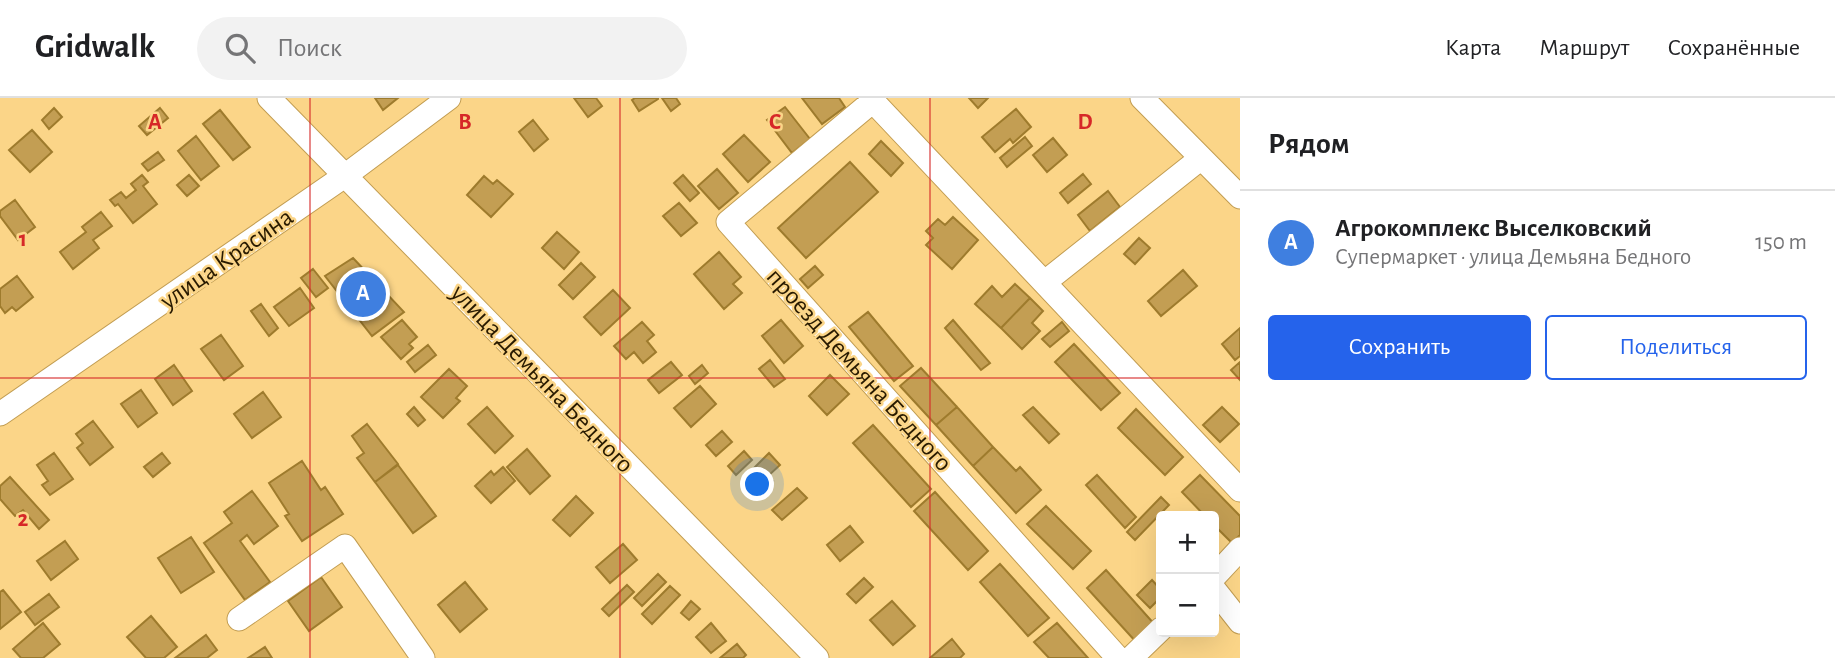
<!DOCTYPE html>
<html lang="ru">
<head>
<meta charset="utf-8">
<style>
	:root { --surface:#fff; --page:#f2f2f2; --text:#202124; --muted:#757577; --line:#e0e0e0; --accent:#2563eb }
	body { margin:0; font-family:"Alegreya Sans",sans-serif; background:var(--page); color:var(--text) }
	.controls { position:absolute; right:21px; bottom:21px; display:grid; overflow:hidden; border-radius:7px; box-shadow:0 7px 28px #0002 }
	.controls button { width:63px; height:63px; display:grid; place-items:center; padding:0; border:0; border-bottom:2px solid var(--line); background:var(--surface); color:var(--text); font:35px sans-serif }
	.you { position:absolute; left:758px; top:387px; width:24px; height:24px; margin:-18px; border:5px solid #fff; border-radius:50%; background:#1a73e8; box-shadow:0 0 0 10px #1a73e833 }
	.badge { display:grid; place-items:center; width:46px; height:46px; border-radius:50%; background:var(--accent); color:#fff; font-size:23px; font-weight:700 }
	.pin { position:absolute; translate:-50% -50%; border:4px solid #fff; box-shadow:0 2px 7px #0006 }
	.list { margin:0; padding:0; list-style:none }
	h2 { display:flex; justify-content:space-between; align-items:center; height:91px; margin:0; padding:0 28px; font-size:30px }
	h2 small { font-size:23px; font-weight:400; color:var(--muted) }
	.list li { display:grid; grid-template-columns:46px 1fr auto; gap:21px; align-items:center; box-sizing:border-box; height:105px; padding:0 28px; border-top:2px solid var(--line) }
	.list b { display:block; font-size:26px; white-space:nowrap }
	.list p { margin:0; font-size:23px; white-space:nowrap; color:var(--muted) }
	.list em { font-size:23px; font-style:normal; color:var(--muted) }
	.actions { display:flex; gap:14px; padding:21px 28px }
	.actions a { flex:1; padding:16px 0; border:2px solid var(--accent); border-radius:7px; text-align:center; font-size:24px; color:var(--accent) }
	.actions .main { background:var(--accent); color:#fff }
	.icon { flex:none; width:38px; height:38px; fill:none; stroke:currentColor; stroke-width:2; stroke-linecap:round; stroke-linejoin:round }
	.map { position:relative; flex:none; width:1240px; height:560px; overflow:hidden }
	header { display:flex; align-items:center; gap:42px; box-sizing:border-box; height:98px; padding:0 35px; background:var(--surface); border-bottom:2px solid var(--line) }
	header strong { font-size:33px }
	nav { display:flex; gap:38px; margin-inline-start:auto; font-size:24px }
	.search { width:490px; height:63px; background:var(--page); display:flex; align-items:center; gap:18px; box-sizing:border-box; padding:0 24px; border-radius:38px; color:var(--muted); font-size:26px }
	main { display:flex }
	aside { flex:1; background:var(--surface) }
	.map>svg:first-child { display:block }
	.building { fill:#c39e53; stroke:#9e7b2d; stroke-width:2 }
	.lines { fill:none; stroke-linecap:round; stroke-linejoin:round }
	.minor-casing { stroke:#c29d52; stroke-width:25 }
	.minor { stroke:#fff; stroke-width:23 }
	.grid { fill:none; stroke:#d62828; stroke-width:2; stroke-opacity:0.55 }
	.labels { text-anchor:middle; stroke-width:5; stroke-linejoin:round; paint-order:stroke }
	.street-label { font-size:26px; fill:#281a00; stroke:#fbd588 }
	.grid-label { font-size:23px; text-anchor:middle; font-weight:bold; fill:#d62828; stroke:#fbd588; stroke-width:5; stroke-linejoin:round; paint-order:stroke }
</style>
</head>
<body>
<header>
<strong>Gridwalk</strong>
<div class="search"><svg class="icon" aria-label="search" viewBox="0 0 24 24"><circle cx="10" cy="10" r="6"/><path d="M15 15l6 6"/></svg>Поиск</div>
<nav><a>Карта</a><a>Маршрут</a><a>Сохранённые</a></nav>
</header>
<main>
<div class="map">
<svg width="1240" height="560" viewBox="0 0 1240 560">
	<rect width="100%" height="100%" fill="#fbd588"/>
	<path class="building" d="M375 0H398L383 12Z
		M574 0H596L602 8 588 19Z
		M635 0H658V1L639 13 632 2Z
		M662 0H676L680 6 671 13Z
		M802 0H839L845 9 822 26Z
		M969 0H988L978 10Z
		M785 9 810 41 792 55 767 22Z
		M54 10 62 19 49 31 42 22Z
		M160 10 168 20 147 37 139 28Z
		M1016 11 1031 29 1013 45 1010 41 995 54 982 39Z
		M220 12 250 49 233 62 203 26Z
		M533 22 548 41 534 53 519 34Z
		M32 32 52 54 30 74 9 52Z
		M744 37 770 64 748 84 723 56Z
		M196 38 219 68 201 82 178 53Z
		M1025 39 1032 48 1007 69 1000 60Z
		M1053 40 1067 57 1047 74 1033 57Z
		M881 43 903 65 891 78 869 56Z
		M158 54 164 62 148 73 142 66Z
		M850 64 878 94 806 160 778 130Z
		M717 71 738 95 719 111 698 88Z
		M1083 76 1091 86 1068 105 1060 95Z
		M142 77 148 84 143 88 157 106 133 125 118 106 115 108 110 102 121 94 126 100 136 92 131 86Z
		M189 77 199 88 187 98 177 87Z
		M683 77 699 95 690 103 674 85Z
		M484 78 493 86 497 82 513 96 491 119 467 97Z
		M1108 93 1120 109 1090 133 1078 117Z
		M15 102 35 129 18 142 0 118V113Z
		M679 105 697 125 681 138 663 118Z
		M101 114 112 128 93 142 99 150 73 171 60 154 86 134 82 129Z
		M953 119 978 142 952 171 926 147 933 140 926 133 938 121 945 127Z
		M557 134 579 154 564 171 542 150Z
		M1139 140 1150 150 1135 166 1124 156Z
		M719 154 741 179 733 186 742 195 724 211 694 176Z
		M353 160 404 214 372 238 325 178Z
		M581 165 595 179 573 201 559 187Z
		M815 168 823 177 808 190 800 181Z
		M313 171 328 190 316 199 301 180Z
		M1183 172 1197 188 1161 218 1148 203Z
		M17 178 33 199 16 213 12 209 5 215 0 208V191Z
		M1015 186 1030 200 1001 230 975 206 992 188 1002 199Z
		M300 190 314 210 289 228 274 209Z
		M613 192 630 210 601 237 584 219Z
		M1030 200 1043 213 1032 225 1040 233 1022 251 1001 230Z
		M261 206 278 230 269 238 251 213Z
		M868 214 913 268 894 283 849 229Z
		M402 222 417 239 409 246 413 250 401 261 381 239Z
		M781 222 803 248 784 265 762 238Z
		M953 222 990 265 981 272 945 230Z
		M642 224 654 237 647 243 656 254 643 265 634 254 626 261 614 248Z
		M1062 224 1069 233 1050 249 1042 241Z
		M1240 230V258L1235 262 1222 246Z
		M221 237 243 268 224 282 201 251Z
		M1074 246 1120 295 1101 312 1055 264Z
		M428 247 436 257 415 274 407 264Z
		M770 262 785 281 774 289 759 271Z
		M671 264 682 277 659 295 648 282Z
		M1240 264V282L1231 272Z
		M174 267 192 293 173 307 155 281Z
		M702 267 708 275 695 286 689 278Z
		M921 270 957 309 936 327 900 288Z
		M449 271 467 288 456 300 460 303 443 320 421 299Z
		M830 277 849 296 827 317 809 298Z
		M700 288 716 306 691 329 674 310Z
		M141 292 157 315 138 329 121 306Z
		M263 294 281 319 252 340 234 316Z
		M414 309 425 322 418 328 407 316Z
		M487 309 513 338 495 355 468 326Z
		M957 309 993 349 973 368 936 327Z
		M1033 309 1059 336 1049 345 1023 317Z
		M1222 309 1239 326 1220 344 1203 327Z
		M1136 311 1183 359 1165 377 1118 330Z
		M93 323 113 349 90 367 77 350 83 345 76 336Z
		M367 326 398 366 375 384 357 360 364 355 352 338Z
		M873 327 931 391 911 409 853 345Z
		M722 333 732 344 716 358 706 347Z
		M993 349 1016 373 1020 369 1041 392 1016 415 973 368Z
		M527 351 550 378 530 396 507 369Z
		M744 353 752 362 736 377 728 368Z
		M54 355 73 381 50 397 42 387 48 383 37 367Z
		M162 355 170 365 153 379 144 369Z
		M769 355 780 367 768 378 773 383 763 393 759 388 753 393 742 382Z
		M302 363 321 392 325 389 343 416 302 443 285 418 289 416 269 385Z
		M398 367 436 418 413 435 375 384Z
		M503 369 515 383 491 405 475 388 491 373 494 377Z
		M1097 377 1136 419 1125 430 1086 387Z
		M1200 377 1240 418V437L1232 445 1214 427V418H1205L1182 394Z
		M10 379 49 422 39 431 23 412 15 418 0 401V388Z
		M797 390 807 400 782 422 772 412Z
		M252 393 278 428 254 446 247 437 240 443 270 484 245 502 204 445 232 425 224 414Z
		M935 394 988 453 968 472 914 413Z
		M576 398 593 415 570 438 553 422Z
		M1161 399 1169 407 1135 442 1127 434Z
		M1046 408 1091 453 1073 471 1027 426Z
		M850 428 863 444 840 463 827 447Z
		M191 439 214 474 181 495 158 460Z
		M65 443 78 461 51 482 37 463Z
		M623 446 637 462 610 485 596 469Z
		M1000 466 1049 520 1028 538 980 484Z
		M1106 472 1156 528 1137 545 1087 490Z
		M658 476 666 484 642 508 634 500Z
		M321 479 342 509 309 533 288 503Z
		M864 480 873 489 856 505 847 496Z
		M1152 482 1161 492V499L1150 510 1137 497Z
		M465 484 487 511 460 534 438 507Z
		M627 487 634 494 609 518 602 511Z
		M670 488 680 497 652 526 642 516Z
		M3 492 21 514 0 531V494Z
		M49 496 59 509 35 527 25 514Z
		M691 503 700 511 689 522 681 515Z
		M892 503 915 528 893 547 870 522Z
		M151 518 177 549 164 560H146L127 539Z
		M43 525 60 546 43 560H21L13 551Z
		M711 525 726 543 711 555 696 539Z
		M1057 525 1088 560H1049L1034 544Z
		M206 537 217 552 207 560H175Z
		M952 541 964 556 960 560H930Z
		M737 546 746 557 743 560H720Z
		M265 549 272 560H248Z"/>
	<g class="lines">
		<g class="minor-casing">
			<path id="minor" d="M269 0 817 560
				M870 0 1240 392
				M1142 0 1240 99
				M873 3 728 124 1118 560
				M1045 184 1200 61
				M0 316 346 77 449 0
				M1214 479 1240 451
				M1214 491 1240 524
				M239 521 345 448 423 560
				M1131 560 1161 531"/>
		</g>
		<use href="#minor" class="minor"/>
	</g>
	<path class="grid" d="M310 0V560M620 0V560M930 0V560M0 280H1240"/>
	<g class="labels">
		<g class="street-label">
			<text transform="translate(226 160) rotate(-35)" y="9">улица Красина</text>
			<text transform="translate(860 271) rotate(48)" y="9">проезд Демьяна Бедного</text>
			<text transform="translate(543 280) rotate(46)" y="9">улица Демьяна Бедного</text>
		</g>
	</g>
	<g class="grid-label">
		<text x="155" y="31">A</text>
		<text x="465" y="31">B</text>
		<text x="775" y="31">C</text>
		<text x="1085" y="31">D</text>
		<text x="23" y="148">1</text>
		<text x="23" y="428">2</text>
	</g>
</svg>
<div class="controls">
<button>+</button>
<button>−</button>
</div>
<div class="you"></div>
<div class="pin badge" style="left:363px;top:196px;background:#3f7fe0">A</div>
</div>
<aside>
<h2>Рядом<small></small></h2>
<ul class="list">
<li><span class="badge" style="background:#3f7fe0">A</span><div><b>Агрокомплекс Выселковский</b><p>Супермаркет · улица Демьяна Бедного</p></div><em>150 m</em></li>
</ul>
<div class="actions"><a class="main">Сохранить</a><a>Поделиться</a></div>
</aside>
</main>
</body>
</html>
